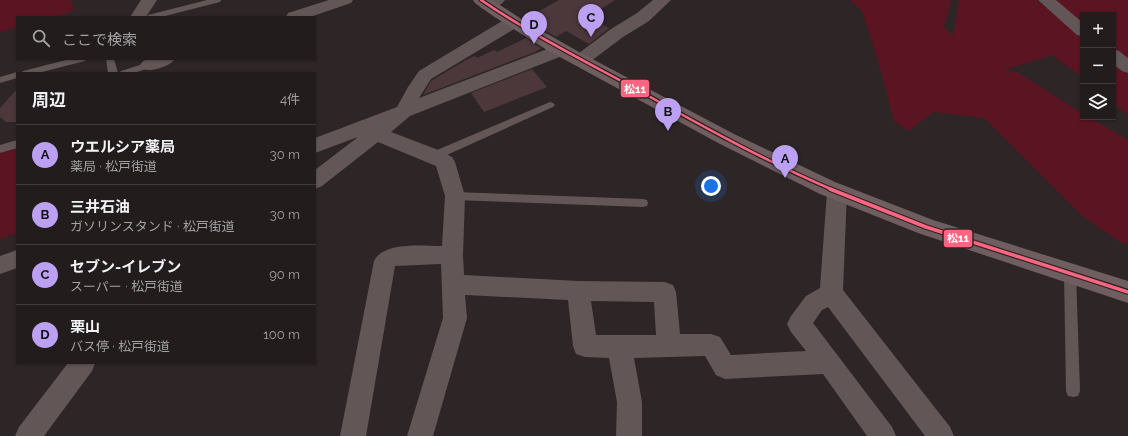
<!DOCTYPE html>
<html lang="ja">
<head>
<meta charset="utf-8">
<style>
	:root { --surface:#221c1c; --page:#2e2929; --text:#f1f3f6; --muted:#a2a1a3; --line:#3f3a3b; --accent:#bca0f2 }
	body { margin:0; font-family:Raleway,"Noto Sans JP",sans-serif; background:var(--page); color:var(--text) }
	.controls { position:absolute; right:12px; top:12px; display:grid; overflow:hidden; border-radius:0px; box-shadow:0 1px 3px #0004 }
	.controls button { width:36px; height:36px; display:grid; place-items:center; padding:0; border:0; border-bottom:1px solid var(--line); background:var(--surface); color:var(--text); font:20px sans-serif }
	.you { position:absolute; left:711px; top:186px; width:14px; height:14px; margin:-10px; border:3px solid #fff; border-radius:50%; background:#1a73e8; box-shadow:0 0 0 6px #1a73e833 }
	.badge { display:grid; place-items:center; width:26px; height:26px; border-radius:50%; background:var(--accent); color:#111; font-size:13px; font-weight:700 }
	.pin { position:absolute; translate:-50% -33px; filter:drop-shadow(0 1px 2px #0008) }
	.pin::after { content:''; position:absolute; top:21px; width:14px; height:12px; background:inherit; clip-path:polygon(0 0,100% 0,50% 100%) }
	.list { margin:0; padding:0; list-style:none }
	h2 { display:flex; justify-content:space-between; align-items:center; height:52px; margin:0; padding:0 16px; font-size:17px }
	h2 small { font-size:13px; font-weight:400; color:var(--muted) }
	.list li { display:grid; grid-template-columns:26px 1fr auto; gap:12px; align-items:center; box-sizing:border-box; height:60px; padding:0 16px; border-top:1px solid var(--line) }
	.list b { display:block; font-size:15px; white-space:nowrap }
	.list p { margin:0; font-size:13px; white-space:nowrap; color:var(--muted) }
	.list em { font-size:13px; font-style:normal; color:var(--muted) }
	.icon { flex:none; width:22px; height:22px; fill:none; stroke:currentColor; stroke-width:2; stroke-linecap:round; stroke-linejoin:round }
	.map { position:relative; flex:none; width:1128px; height:436px; overflow:hidden }
	.search { position:absolute; background:var(--surface); box-shadow:0 1px 3px #0004; left:16px; top:16px; width:300px; height:44px; display:flex; align-items:center; gap:10px; box-sizing:border-box; padding:0 14px; border-radius:0px; color:var(--muted); font-size:15px }
	.panel { position:absolute; background:var(--surface); box-shadow:0 1px 3px #0004; left:16px; top:72px; width:300px; height:292px; border-radius:0px }
	.map>svg:first-child { display:block }
	.green { fill:#5b1421 }
	.building { fill:#4c383a }
	.lines { fill:none; stroke-linecap:round; stroke-linejoin:round }
	.lane { fill:#635657; fill-rule:evenodd }
	.street { fill:#635657; fill-rule:evenodd }
	.primary { fill:#6f5e5f; fill-rule:evenodd }
	.bus-1-far1-casing { stroke:#322223; stroke-width:5 }
	.bus-1-casing { stroke:#322223; stroke-width:6 }
	.bus-1-far1 { stroke:#fa6682; stroke-width:2.5 }
	.bus-1 { stroke:#fa6682; stroke-width:3.5 }
	.line-badge { stroke:#322223; stroke-width:1.5 }
	.badge-label { font-size:11px; text-anchor:middle; font-weight:bold; fill:#fff }
</style>
</head>
<body>
<div class="map">
<svg width="1128" height="436" viewBox="0 0 1128 436">
	<rect width="100%" height="100%" fill="#2e2626"/>
	<path class="green" d="M0 0H71L74 11 54 17H17V27L0 32Z
		M850 0H951L944 27 953 36 959 0H1037L1083 37V78L1052 55 1004 70 1019 73 1083 114V117H1088L1128 140V244L1120 242 1081 215 984 118 933 112 909 131 894 121 879 64 862 11Z
		M1052 0H1126L1128 1V60L1113 48V15H1083V25Z
		M1113 64 1128 74V115L1113 104Z
		M17 148V233L0 239V153Z"/>
	<path class="building" d="M559 0H615L588 17 609 28 589 44 566 31 556 37 525 19Z
		M526 38 541 48 535 52 423 95 431 81 466 60 475 56 477 58 494 50 497 52Z
		M532 69 547 87 484 112 471 93Z
		M17 89V122H6L0 117V108Z"/>
	<g class="lines">
		<path class="lane" d="M207 0H221L220 2 161 17H147L148 15Z
			M70 59H86L85 61 38 73H21L23 71Z
			M106 59H114L118 73H108Z
			M149 62 152 63 154 65 152 67 134 73H119L121 71Z
			M17 72 20 73H17V78L0 83V77Z
			M550 102 553 103 555 105 553 107 438 159H430L429 156 430 153Z
			M17 140V148L0 153V145Z
			M455 192 643 199 647 200 648 203 647 206 643 207 455 200 451 199 450 196 451 193Z
			M1070 268 1074 269 1076 273 1080 391 1078 396 1073 397 1068 396 1066 391 1064 273 1066 269Z"/>
		<path class="street" d="M141 0H157L146 17H130Z
			M329 0H353L351 3 310 17H286L288 13Z
			M485 0H505C500 7 490 10 481 8L479 5Z
			M653 0H671L649 21 623 37 587 64 581 66 575 64 572 60 575 56 611 29 637 13Z
			M1038 0H1056L1083 23V36L1077 35Z
			M513 17 519 18 521 22 519 26 431 79 419 98 555 46 561 45 567 46 569 50 567 54 410 116 391 132 441 151 452 157 455 162 465 196 463 255 464 275 578 281 665 282 673 285 676 292 680 334H711L720 337 731 355 806 351 791 332 787 324 791 316 806 296 820 288 827 192 830 186 837 184 844 186 847 192 843 290 950 427 954 436H925L828 307 822 310 813 323 892 427 896 436H867L823 374 725 379 716 375 705 356 634 358 642 402V436H616L617 402 609 358 585 357 576 354 573 346 568 300 465 295 467 318 433 436H407L443 318 441 264 395 266 366 436H340L374 261C384 241 422 246 442 246L445 196 436 166 378 142 322 186 315 189V170L358 137 315 153V138L397 107 408 87 419 71 507 18ZM591 301 654 302 656 335H596Z
			M1113 49 1119 51 1128 58V73L1122 71 1113 64Z
			M149 59H175C169 67 152 72 143 69L140 65 143 61Z
			M17 250V268L0 274V256Z
			M68 363H95L92 371 44 436H15L19 427Z"/>
		<path class="primary" d="M473 0H492L523 20 579 52 734 134 835 182 933 220 1128 281V303L918 233 820 194 720 144 547 50 493 16 475 3Z"/>
		<g class="bus-1-far1-casing">
			<path id="bus-1-far1" d="M481 0C531 34 583 60 636 89 700 125 765 161 833 190"/>
		</g>
		<g class="bus-1-casing">
			<path id="bus-1" d="M830 189 926 227 1128 292"/>
		</g>
		<use href="#bus-1-far1" class="bus-1-far1"/>
		<use href="#bus-1" class="bus-1"/>
	</g>
	<g class="line-badge">
		<rect x="620" y="79" width="30" height="19" rx="4" fill="#fa6682"/>
		<rect x="943" y="229" width="30" height="19" rx="4" fill="#fa6682"/>
	</g>
	<g class="badge-label">
		<text x="635" y="93">松11</text>
		<text x="958" y="242">松11</text>
	</g>
</svg>
<div class="controls">
<button>+</button>
<button>−</button>
<button><svg class="icon" aria-label="layers" viewBox="0 0 24 24"><path d="M12 4l9 5-9 5-9-5zM3 14l9 5 9-5"/></svg></button>
</div>
<div class="you"></div>
<div class="pin badge" style="left:785px;top:178px">A</div>
<div class="pin badge" style="left:668px;top:131px">B</div>
<div class="pin badge" style="left:591px;top:37px">C</div>
<div class="pin badge" style="left:534px;top:44px">D</div>
<div class="search"><svg class="icon" aria-label="search" viewBox="0 0 24 24"><circle cx="10" cy="10" r="6"/><path d="M15 15l6 6"/></svg>ここで検索</div>
<section class="panel">
<h2>周辺<small>4件</small></h2>
<ul class="list">
<li><span class="badge">A</span><div><b>ウエルシア薬局</b><p>薬局 · 松戸街道</p></div><em>30 m</em></li>
<li><span class="badge">B</span><div><b>三井石油</b><p>ガソリンスタンド · 松戸街道</p></div><em>30 m</em></li>
<li><span class="badge">C</span><div><b>セブン-イレブン</b><p>スーパー · 松戸街道</p></div><em>90 m</em></li>
<li><span class="badge">D</span><div><b>栗山</b><p>バス停 · 松戸街道</p></div><em>100 m</em></li>
</ul>
</section>
</div>
</body>
</html>
